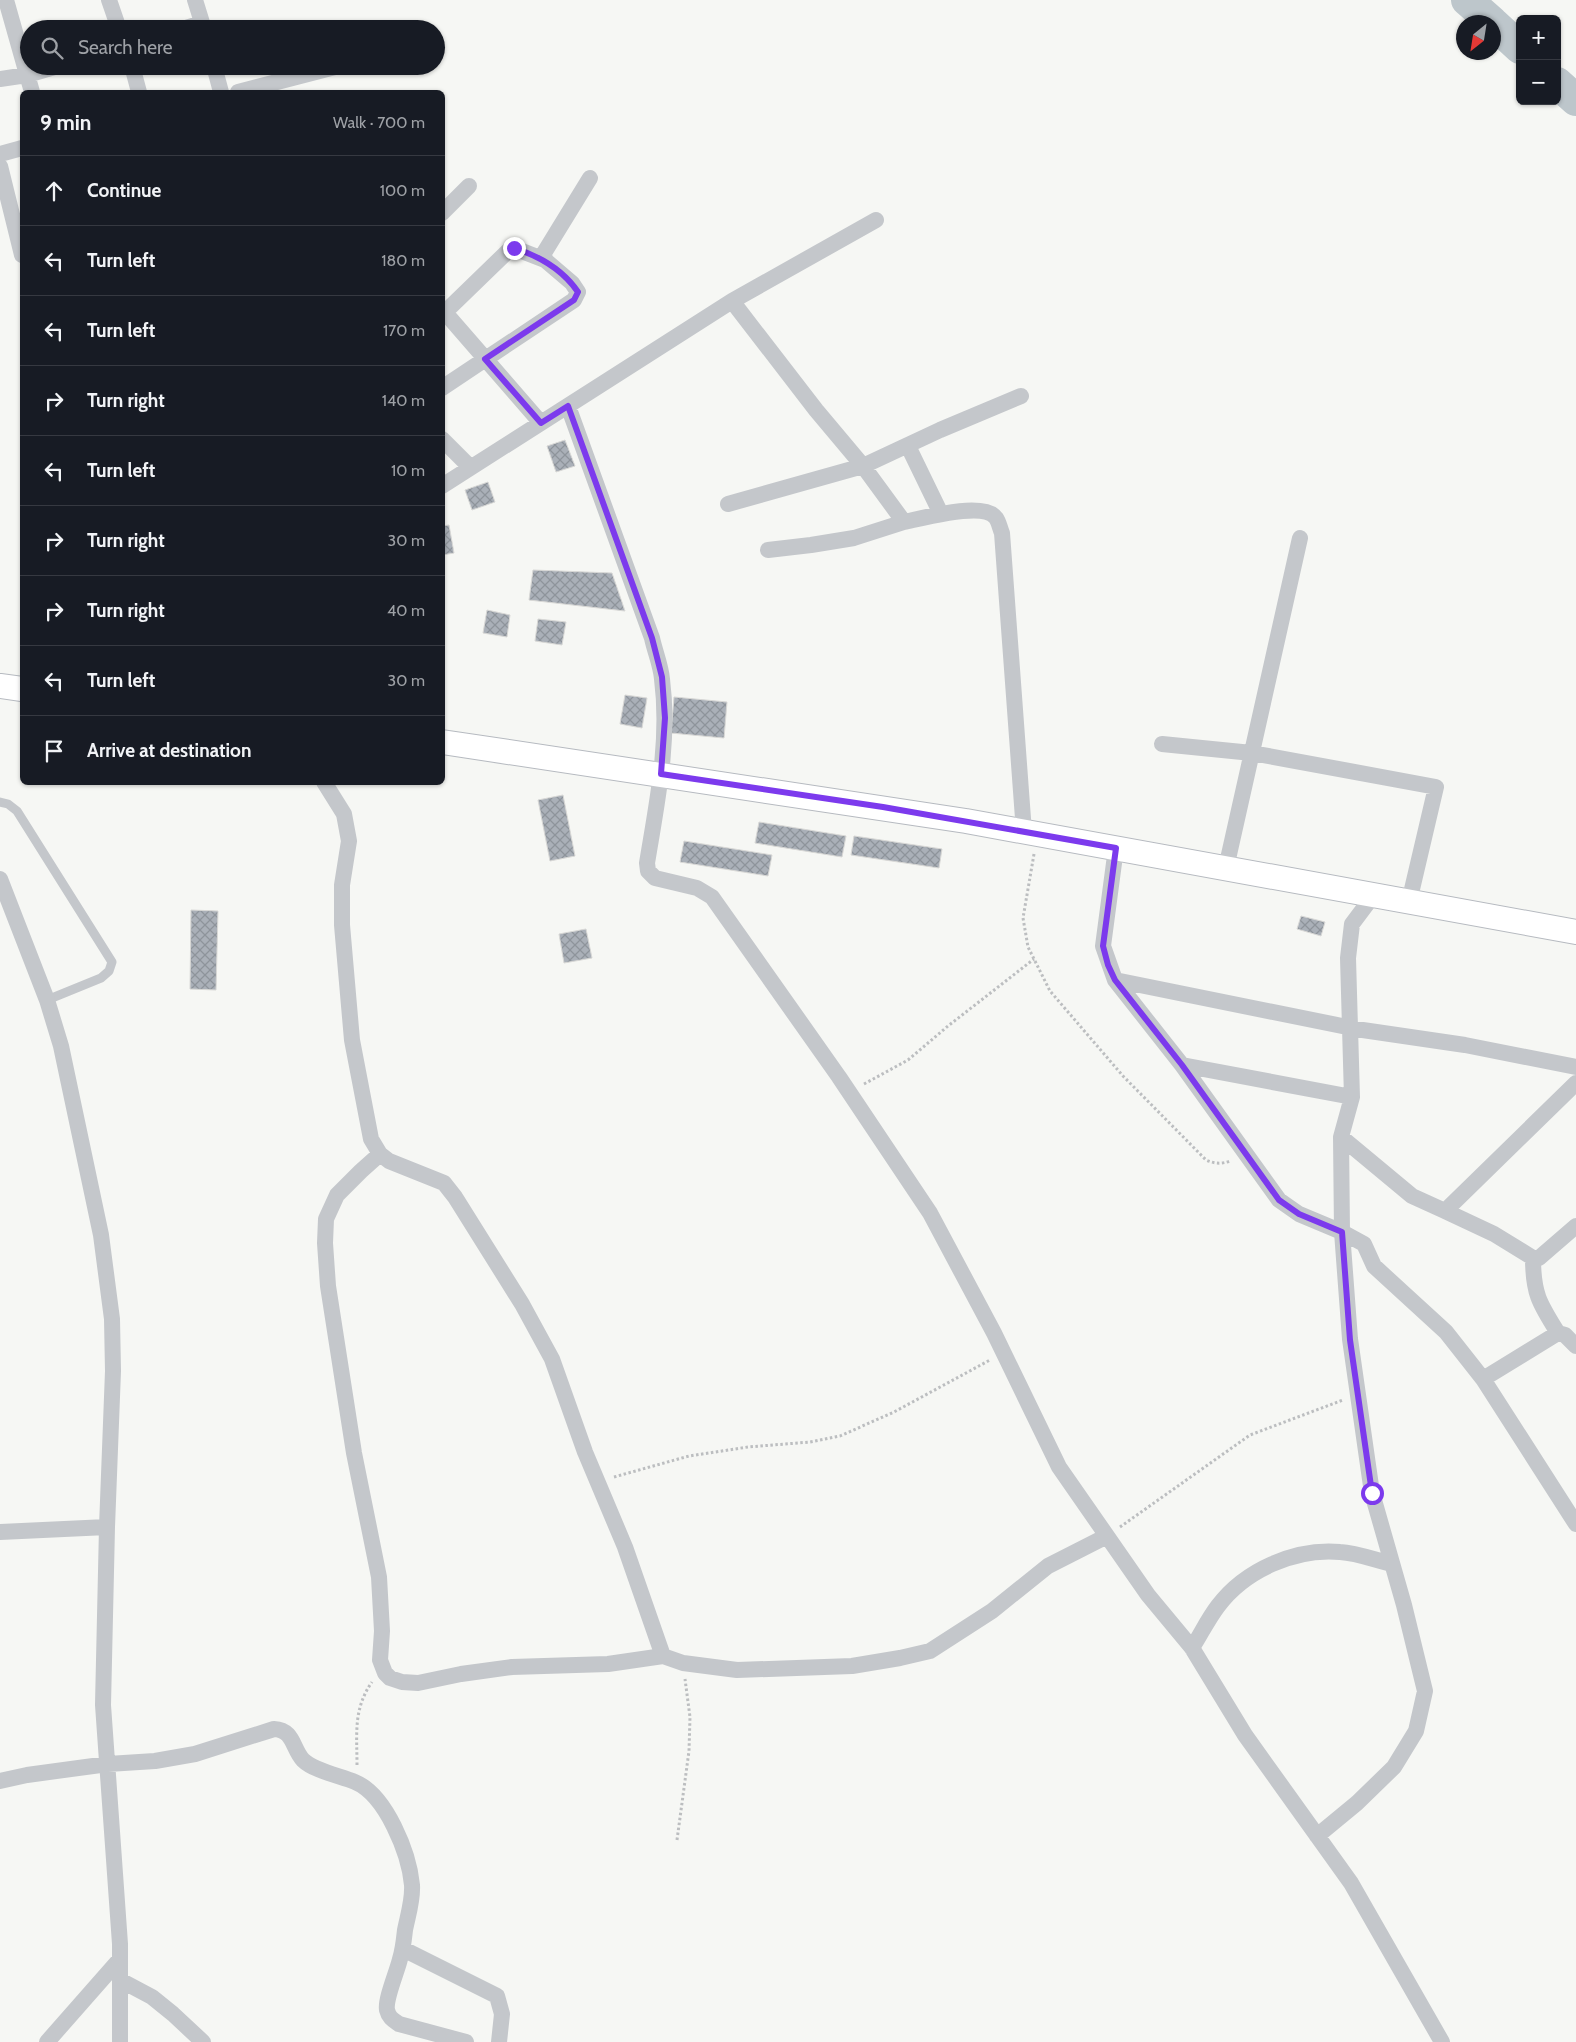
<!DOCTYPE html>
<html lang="en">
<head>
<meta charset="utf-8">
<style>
	:root { --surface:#171b24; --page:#20242c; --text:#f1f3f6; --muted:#9ea1a6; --line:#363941 }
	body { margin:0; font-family:Cabin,sans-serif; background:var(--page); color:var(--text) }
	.controls { position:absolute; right:15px; top:15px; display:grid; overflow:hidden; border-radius:8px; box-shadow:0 1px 4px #0004 }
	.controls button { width:45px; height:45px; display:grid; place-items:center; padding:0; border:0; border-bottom:1px solid var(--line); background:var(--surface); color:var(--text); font:25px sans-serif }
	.compass { position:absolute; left:1456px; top:15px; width:45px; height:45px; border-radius:50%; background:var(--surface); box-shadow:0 1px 4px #0004; rotate:210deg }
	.stop { position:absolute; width:15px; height:15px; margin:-11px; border:4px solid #7c3aed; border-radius:50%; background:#fff }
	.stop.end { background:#7c3aed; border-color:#fff; box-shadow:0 1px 5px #0008 }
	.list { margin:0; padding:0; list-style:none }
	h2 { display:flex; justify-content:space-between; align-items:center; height:65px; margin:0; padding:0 20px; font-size:21px }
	h2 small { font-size:16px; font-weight:400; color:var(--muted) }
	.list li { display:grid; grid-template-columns:32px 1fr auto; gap:15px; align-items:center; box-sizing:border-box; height:70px; padding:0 20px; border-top:1px solid var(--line) }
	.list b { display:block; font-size:19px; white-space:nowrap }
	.list em { font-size:16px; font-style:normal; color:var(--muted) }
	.icon { flex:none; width:28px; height:28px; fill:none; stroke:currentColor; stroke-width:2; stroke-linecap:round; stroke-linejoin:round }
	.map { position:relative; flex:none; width:1576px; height:2042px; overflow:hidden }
	.search { position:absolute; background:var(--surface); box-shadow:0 1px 4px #0004; left:20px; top:20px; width:425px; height:55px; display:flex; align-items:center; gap:12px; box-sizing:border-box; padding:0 18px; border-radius:28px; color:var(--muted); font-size:19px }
	.panel { position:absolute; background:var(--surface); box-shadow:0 1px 4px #0004; left:20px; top:90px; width:425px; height:695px; border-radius:8px }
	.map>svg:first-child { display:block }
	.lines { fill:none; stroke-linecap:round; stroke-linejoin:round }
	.river { stroke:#bdc6cb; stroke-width:32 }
	.building { fill:url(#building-cross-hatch); stroke:#d8d8d6 }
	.secondary-casing { stroke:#b6bac0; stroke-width:26 }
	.path { stroke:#bcbec0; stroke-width:3; stroke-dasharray:2.5 2.5; stroke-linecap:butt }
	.lane { stroke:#c4c7cb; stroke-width:9 }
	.street { stroke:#c4c7cb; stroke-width:16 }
	.secondary { stroke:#fff; stroke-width:24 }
	.route { stroke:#7c3aed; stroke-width:6 }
</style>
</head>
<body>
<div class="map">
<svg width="1576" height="2042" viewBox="0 0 1576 2042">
	<defs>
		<pattern id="building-cross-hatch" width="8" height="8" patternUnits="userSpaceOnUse" patternTransform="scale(1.25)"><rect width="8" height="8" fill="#aab0b8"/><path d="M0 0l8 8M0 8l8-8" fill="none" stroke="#8e949b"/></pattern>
	</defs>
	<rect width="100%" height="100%" fill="#f6f7f4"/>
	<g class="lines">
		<path class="river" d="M1467 0 1492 22
			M1494 24 1520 48
			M1557 83 1576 100"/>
	</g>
	<path class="building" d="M565 440 575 466 556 472 547 446Z
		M488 482 495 502 472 510 465 490Z
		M449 525 454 553 442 555V526Z
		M533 570 612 573 625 611 529 600Z
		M487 610 510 615 507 637 483 633Z
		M538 619 566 622 562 645 535 641Z
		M625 695 647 698 642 728 620 724Z
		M674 697 727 702 724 738 671 733Z
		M563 795 575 856 550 861 538 800Z
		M759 822 846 836 842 857 755 843Z
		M854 836 942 849 939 868 851 855Z
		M684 841 772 855 768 876 680 862Z
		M191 910 218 911 216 990 190 989Z
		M1301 916 1325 922 1321 936 1297 929Z
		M586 929 592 958 564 963 559 934Z"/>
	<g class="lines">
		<g class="secondary-casing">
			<path id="secondary" d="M0 686 22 689
				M442 742 966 821 1576 932"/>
		</g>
		<path class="path" d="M1034 854 1023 918 1028 947 1050 991 1123 1076 1206 1160C1215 1164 1222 1164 1230 1161
			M864 1084 908 1060 948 1026 1034 959
			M614 1477 689 1456 748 1447 810 1442 840 1436 894 1412 990 1360
			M1120 1527 1250 1435 1343 1400
			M357 1765C357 1734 353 1709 372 1682
			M677 1840 689 1751 690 1717 685 1679"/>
		<path class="lane" d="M0 802 8 804 17 811 112 962 109 971 101 978 47 1000"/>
		<path class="street" d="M6 0 32 92
			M109 0 119 29
			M195 0 204 29
			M183 29 202 23
			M132 66 139 92
			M214 66 221 92
			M0 79 27 75 58 66
			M238 92 339 66
			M0 154 22 148
			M0 166 22 255
			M442 213 469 186
			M732 301 876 220
			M442 309 541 423
			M442 315 508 251 514 248 545 260
			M442 388 574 300 578 292 572 283 545 260 544 253 590 178
			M568 406 652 638C655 652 661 666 662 679 670 741 657 802 647 863L648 871 655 878 697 888 712 897 839 1077 930 1213 994 1333 1059 1467 1148 1595 1192 1648 1245 1735 1351 1883 1442 2042
			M442 439 470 467
			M908 446 941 514
			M442 486 732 301 816 410 863 466 904 522C923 518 984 501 996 518 999 522 1000 529 1002 533L1024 832
			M728 504 863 466 940 430 1021 396
			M768 550 811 545 854 538 904 522
			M1162 744 1252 753 1436 787 1409 902
			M324 782 344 814 349 841 342 885V925L352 1040 371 1139 380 1154 389 1161 444 1183 455 1197 522 1304 552 1359 585 1452 625 1547 663 1656 683 1663 737 1670 852 1666 900 1658 930 1651 992 1611 1048 1566 1107 1536
			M1116 848 1103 946 1115 980 1182 1065 1279 1200 1299 1214 1342 1232 1350 1339 1372 1493 1404 1605 1425 1691 1416 1731 1394 1767 1357 1803 1317 1836
			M1226 868 1300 538
			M0 879 47 1000 61 1046 101 1235 112 1319 113 1371 107 1527 103 1705 120 1944V2042
			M1373 896 1352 924 1348 958 1352 1097 1341 1137 1342 1232 1364 1244 1374 1266 1446 1332 1483 1379 1576 1524
			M1115 980 1347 1027 1349 1028 1465 1045 1576 1067
			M1182 1065 1352 1097
			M1341 1137 1412 1196 1445 1211 1576 1083
			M380 1154 361 1171 337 1195 326 1219 325 1243 328 1286 354 1453 379 1577 382 1631 380 1660 385 1673 390 1678 402 1682 418 1683 461 1674 512 1667 608 1664 663 1656
			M1445 1211 1494 1234 1533 1258H1539L1576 1226
			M1533 1258C1533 1293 1539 1303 1558 1333
			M1483 1379 1558 1333 1565 1335 1576 1346
			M0 1532 107 1527
			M1192 1648C1201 1634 1208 1619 1218 1606 1245 1570 1295 1548 1340 1552 1357 1553 1375 1560 1392 1564
			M0 1781 27 1775 108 1764 155 1761 195 1754 274 1729C294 1730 292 1748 303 1760 314 1771 341 1776 355 1782 386 1795 409 1853 412 1885 413 1900 408 1915 405 1930 404 1939 403 1950 400 1959 397 1972 385 1999 387 2010 389 2018 393 2020 399 2024L466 2042
			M403 1949 497 1996 502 2014 499 2042
			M120 1980 152 1997 173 2014 203 2042
			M47 2042 120 1959"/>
		<use href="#secondary" class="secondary"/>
	</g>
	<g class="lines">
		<path class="route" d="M514 248C539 256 563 270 578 292L574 300 485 359 541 423 568 406 652 638 662 677 665 718 661 774 883 807 1116 848 1103 946 1108 965 1115 980 1182 1065 1279 1200 1299 1214 1342 1232 1350 1340 1372 1493"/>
	</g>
</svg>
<div class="controls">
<button>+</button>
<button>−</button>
</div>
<svg class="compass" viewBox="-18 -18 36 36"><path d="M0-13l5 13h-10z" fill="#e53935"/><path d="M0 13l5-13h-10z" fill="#9ea1a6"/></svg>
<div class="stop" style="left:1372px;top:1493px"></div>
<div class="stop end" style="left:514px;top:248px"></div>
<div class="search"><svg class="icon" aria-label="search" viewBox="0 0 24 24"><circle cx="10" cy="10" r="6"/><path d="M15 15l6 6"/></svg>Search here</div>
<section class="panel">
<h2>9 min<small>Walk · 700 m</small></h2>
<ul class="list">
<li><svg class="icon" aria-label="ahead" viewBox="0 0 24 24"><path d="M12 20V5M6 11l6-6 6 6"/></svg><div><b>Continue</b></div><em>100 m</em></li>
<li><svg class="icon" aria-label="left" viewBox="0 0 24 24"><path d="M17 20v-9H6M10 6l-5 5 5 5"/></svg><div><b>Turn left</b></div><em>180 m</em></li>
<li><svg class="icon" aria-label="left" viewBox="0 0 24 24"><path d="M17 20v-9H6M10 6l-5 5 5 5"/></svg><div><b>Turn left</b></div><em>170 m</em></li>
<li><svg class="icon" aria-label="right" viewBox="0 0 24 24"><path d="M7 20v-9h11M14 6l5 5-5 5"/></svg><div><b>Turn right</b></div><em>140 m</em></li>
<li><svg class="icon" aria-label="left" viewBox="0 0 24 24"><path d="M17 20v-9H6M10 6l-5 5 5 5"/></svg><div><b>Turn left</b></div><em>10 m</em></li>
<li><svg class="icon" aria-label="right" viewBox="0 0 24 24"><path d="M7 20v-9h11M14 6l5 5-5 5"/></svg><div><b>Turn right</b></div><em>30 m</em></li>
<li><svg class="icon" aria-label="right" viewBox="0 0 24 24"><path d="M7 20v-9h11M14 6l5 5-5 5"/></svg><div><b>Turn right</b></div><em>40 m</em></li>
<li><svg class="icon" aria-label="left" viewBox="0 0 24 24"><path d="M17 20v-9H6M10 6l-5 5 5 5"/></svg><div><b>Turn left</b></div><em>30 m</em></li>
<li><svg class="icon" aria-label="arrive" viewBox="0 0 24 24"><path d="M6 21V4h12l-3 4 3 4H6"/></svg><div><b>Arrive at destination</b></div></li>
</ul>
</section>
</div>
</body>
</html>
